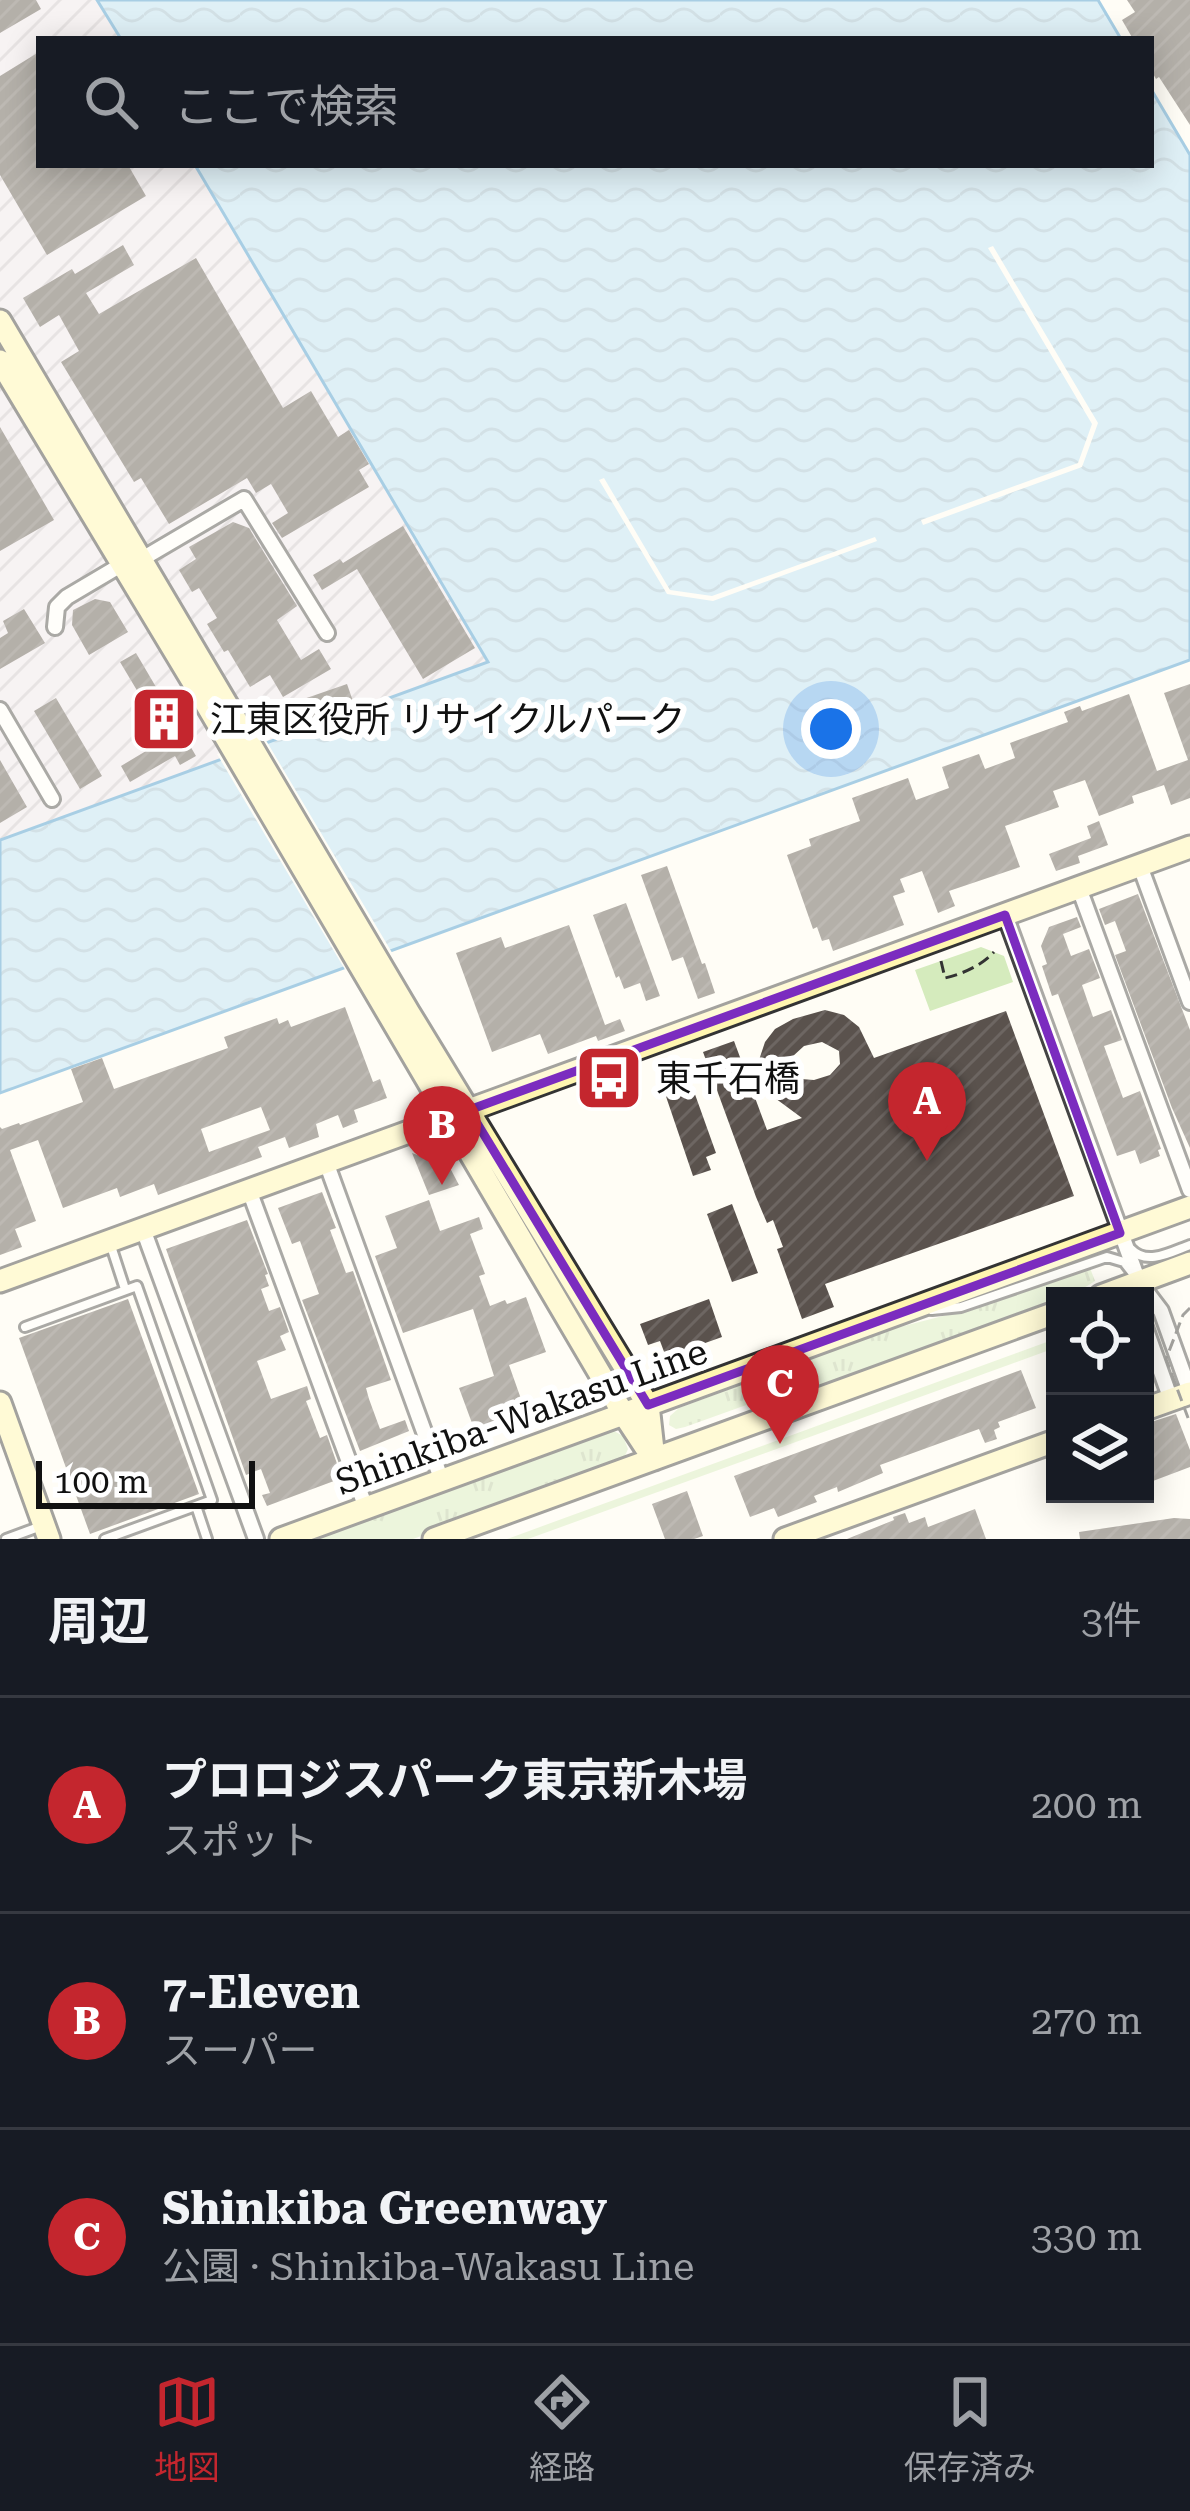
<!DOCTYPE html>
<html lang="ja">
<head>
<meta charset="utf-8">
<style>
	:root { --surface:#171b24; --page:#242831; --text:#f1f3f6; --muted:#9ea1a6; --line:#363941; --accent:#c4262e }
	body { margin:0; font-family:"Roboto Serif","Noto Sans JP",serif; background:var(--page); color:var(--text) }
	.controls { position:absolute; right:36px; bottom:36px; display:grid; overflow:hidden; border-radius:0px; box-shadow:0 6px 30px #0003 }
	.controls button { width:108px; height:108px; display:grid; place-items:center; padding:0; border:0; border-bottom:3px solid var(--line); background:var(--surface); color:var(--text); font:60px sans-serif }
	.scale { position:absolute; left:36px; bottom:30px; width:219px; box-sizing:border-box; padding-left:12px; border:6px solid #111; border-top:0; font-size:33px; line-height:42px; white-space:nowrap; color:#111; -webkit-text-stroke:9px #fff; paint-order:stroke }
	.you { position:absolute; left:831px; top:729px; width:42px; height:42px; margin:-30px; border:9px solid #fff; border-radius:50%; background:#1a73e8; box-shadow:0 0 0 18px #1a73e833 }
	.badge { display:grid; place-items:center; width:78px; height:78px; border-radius:50%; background:var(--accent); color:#fff; font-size:39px; font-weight:700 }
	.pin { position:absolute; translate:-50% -99px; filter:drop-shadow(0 3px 6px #0008) }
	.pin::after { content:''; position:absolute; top:63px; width:42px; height:36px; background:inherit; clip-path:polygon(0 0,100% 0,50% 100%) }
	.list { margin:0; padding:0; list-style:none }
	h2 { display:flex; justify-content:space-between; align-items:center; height:156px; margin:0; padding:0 48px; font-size:51px }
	h2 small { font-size:39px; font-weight:400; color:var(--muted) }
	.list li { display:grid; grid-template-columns:78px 1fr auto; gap:36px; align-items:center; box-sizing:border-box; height:216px; padding:0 48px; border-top:3px solid var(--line) }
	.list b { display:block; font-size:45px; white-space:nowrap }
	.list p { margin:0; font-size:39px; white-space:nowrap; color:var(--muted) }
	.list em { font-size:39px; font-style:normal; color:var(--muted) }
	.icon { flex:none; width:66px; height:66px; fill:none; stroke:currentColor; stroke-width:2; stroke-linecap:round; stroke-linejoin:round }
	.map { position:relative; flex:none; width:1190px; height:1539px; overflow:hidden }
	.search { position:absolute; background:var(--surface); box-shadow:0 6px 30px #0003; left:36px; right:36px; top:36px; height:132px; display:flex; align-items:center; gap:30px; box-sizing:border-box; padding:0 42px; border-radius:0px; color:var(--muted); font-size:45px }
	.sheet { height:804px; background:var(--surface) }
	nav { display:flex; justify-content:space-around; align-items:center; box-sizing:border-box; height:168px; border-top:3px solid var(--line); background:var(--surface); font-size:33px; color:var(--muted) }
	nav a { display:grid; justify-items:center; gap:6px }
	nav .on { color:var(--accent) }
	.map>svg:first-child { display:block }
	.industrial { fill:url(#industrial-furrows) }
	.grass { fill:url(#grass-tufts) }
	.park { fill:#d5ebbd }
	.water { fill:url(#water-waves); stroke:#3f96cf; stroke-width:3 }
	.pier { fill:#fffdf5 }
	.building { fill:url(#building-hatch); fill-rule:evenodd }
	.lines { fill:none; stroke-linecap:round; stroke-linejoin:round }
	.lane-casing { stroke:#444; stroke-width:14 }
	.street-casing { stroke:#444; stroke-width:20 }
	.secondary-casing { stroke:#333; stroke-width:27 }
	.path { stroke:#333; stroke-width:3; stroke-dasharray:12 6; stroke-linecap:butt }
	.lane { stroke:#fff; stroke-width:8 }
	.street { stroke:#fff; stroke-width:14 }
	.secondary { stroke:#fff6b0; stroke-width:21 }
	.path-bridge { stroke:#333; stroke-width:3; stroke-dasharray:12 6; stroke-linecap:butt }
	.marked { fill:none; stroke:#7b2cbf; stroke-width:9; stroke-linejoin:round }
	.labels { text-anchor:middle; stroke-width:12; stroke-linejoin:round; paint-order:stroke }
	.poi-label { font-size:36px; fill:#111; stroke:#fff; text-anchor:start }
	.street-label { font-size:36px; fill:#111; stroke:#fff }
</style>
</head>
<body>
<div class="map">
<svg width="1190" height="1539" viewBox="0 0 1190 1539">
	<defs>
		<pattern id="industrial-furrows" width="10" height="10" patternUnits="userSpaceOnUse" patternTransform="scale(3)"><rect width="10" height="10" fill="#eee6ef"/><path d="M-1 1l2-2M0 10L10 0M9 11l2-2" fill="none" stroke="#cbc4cc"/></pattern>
		<pattern id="grass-tufts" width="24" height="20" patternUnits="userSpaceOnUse" patternTransform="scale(3)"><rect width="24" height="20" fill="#d5ebbd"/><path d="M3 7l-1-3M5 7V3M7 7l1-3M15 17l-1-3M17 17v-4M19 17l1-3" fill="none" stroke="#b6c8a1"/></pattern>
		<pattern id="water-waves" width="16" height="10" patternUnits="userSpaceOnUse" patternTransform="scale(3)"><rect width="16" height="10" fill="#b9e0f7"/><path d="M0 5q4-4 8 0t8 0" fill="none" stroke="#9ebfd3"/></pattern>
		<pattern id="building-hatch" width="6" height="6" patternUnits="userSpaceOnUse" patternTransform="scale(3)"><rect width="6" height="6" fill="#5a524d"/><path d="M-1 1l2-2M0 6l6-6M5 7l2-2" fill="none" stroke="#6d6662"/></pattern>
	</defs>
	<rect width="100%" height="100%" fill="#fffdf5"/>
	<path class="industrial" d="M0 0H97L121 39H39V165H195L489 662 0 839Z"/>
	<path class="grass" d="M1090 1268 1095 1281C1083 1289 1070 1296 1055 1296V1299L824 1384 763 1399 685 1427 676 1429 669 1425 670 1416 679 1408 892 1329 978 1307Z
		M614 1431 623 1436 628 1449 624 1458 602 1470 413 1539H317Z"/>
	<path class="park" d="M981 947 1004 956 1013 982 930 1011 915 970Z
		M1055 1339V1348L528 1539H507Z"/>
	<path class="water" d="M97 0H1098L1121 39H121Z
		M1151 89 1190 155V660L0 1093V840L488 662 195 165H1151Z"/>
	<path class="pier" d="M993 246 1098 423 1082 467 923 525 921 520 1078 463 1092 424 988 248Z
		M604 478 670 590 712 596 875 537 877 541 713 601 667 594 599 480Z
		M264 737 394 956 347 973 217 754Z"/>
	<path class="building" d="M0 0H36L41 9 0 33Z
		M1127 0H1190V125L1159 77 1156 79 1151 70V39H1133L1122 20 1135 12Z
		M39 52V165H128L146 196 47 255 0 175V76Z
		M123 245 134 265 86 293 99 314 196 258 283 408 311 391 338 437 349 430 369 464 359 470 369 487 282 538 272 523 288 513 271 484 256 493 247 478 169 524 141 478 134 482 61 362 79 351 59 315 40 327 23 298 72 269 75 274Z
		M0 427 54 520 0 551Z
		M233 522 249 528 297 606 277 620 301 660 319 649 331 669 283 697 270 675 250 687 228 650 224 652 207 624 217 618 199 588 192 592 179 570 196 559 189 547Z
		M403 526 475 648 423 679 357 569 322 590 313 575 340 559 343 563Z
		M95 599 110 602 128 632 89 655 72 625 73 610Z
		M24 609 45 643 0 669V638L8 633 3 621Z
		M136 653 176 721 182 717 188 729 182 732 196 756 180 765 175 756 130 782 121 766 166 739 120 662Z
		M347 684 354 704 302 722 295 702Z
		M1190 684V798L1171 805 1164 785 1132 796 1134 803 1099 816 1085 780 1053 791 1059 807 1005 826 1020 867 949 891 955 906 938 913 922 871 900 879 905 892 893 896 904 925 833 951 829 939 822 941 817 927 813 929 787 855 811 846 809 839 860 821 852 798 908 778 916 800 949 788 942 767 979 754 985 769 1015 758 1010 743 1068 722 1064 712 1080 706 1082 711 1129 694 1157 771 1188 760 1164 693Z
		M56 698 102 776 80 789 34 711Z
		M0 760 27 807 0 823Z
		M1099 821 1108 845 1078 856 1080 863 1056 871 1049 854 1091 838 1087 826Z
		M667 866 702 964 705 963 715 993 698 999 683 957 672 961 641 875Z
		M1138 894 1190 1030V1148L1172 1108 1115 955 1126 951 1115 921 1105 925 1099 909Z
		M626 903 660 996 646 1001 640 983 624 989 619 976 616 978 593 915Z
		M1077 917 1081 927 1063 934 1071 956 1089 949 1100 978 1082 985 1093 1017 1111 1010 1122 1040 1104 1046 1123 1098 1140 1091 1161 1149 1158 1150 1160 1156 1140 1164 1135 1150 1117 1156 1058 994 1052 996 1042 966 1047 964 1041 946 1049 927Z
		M569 925 605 1025 620 1019 625 1031 598 1041 596 1036 548 1054 540 1034 492 1052 456 953 501 937 505 948Z
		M345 1007 373 1082 380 1079 387 1098 354 1110 358 1122 343 1128 338 1115 316 1124 319 1137 289 1148 285 1137 258 1147 262 1157 158 1195 154 1184 120 1197 117 1188 63 1208 38 1140 10 1150 36 1221 15 1229 22 1247 0 1255V1127L2 1129 19 1123 20 1125 83 1102 71 1069 102 1058 114 1089 228 1048 224 1037 277 1018 279 1024 288 1020 291 1027ZM261 1107 270 1130 209 1152 201 1129Z
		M825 1010 844 1015 859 1027 874 1058 1006 1011 1074 1196 825 1284 834 1307 802 1319 777 1249 783 1247 773 1220 767 1223 756 1197 703 1052 734 1041 767 1130 802 1118 752 1081 765 1042 775 1029 793 1019ZM822 1042 839 1051 840 1064 830 1075 814 1080 801 1079 792 1070V1057L804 1046Z
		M682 1058 716 1153 706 1157 711 1170 693 1176 658 1073 672 1068 670 1062Z
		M412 1153 449 1166 459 1185 429 1195Z
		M322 1192 336 1228 330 1230 346 1273 353 1271 391 1380 366 1388 369 1399 380 1429 405 1420 409 1431 360 1451 302 1300 319 1294 300 1241 292 1244 278 1208Z
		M429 1200 440 1231 479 1217 483 1229 470 1234 485 1274 479 1276 490 1306 505 1300 507 1304 526 1297 546 1352 509 1365 526 1413 476 1434 459 1388 494 1376 473 1309 403 1333 375 1256 397 1248 385 1216Z
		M732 1204 758 1273 732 1282 707 1214Z
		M247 1220 268 1274 265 1275 269 1286 261 1289 269 1311 280 1307 289 1332 280 1336 286 1350 257 1361 271 1399 307 1386 311 1399 306 1401 320 1438 327 1435 342 1478 267 1506 262 1495 270 1493 261 1469 246 1475 166 1249Z
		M128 1299 199 1494 90 1534 19 1338Z
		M709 1299 722 1337 666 1357 660 1341 648 1345 640 1324Z
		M1021 1370 1036 1408 998 1422 1000 1427 994 1430 997 1439 985 1443 979 1429 880 1465 883 1473 838 1492 837 1487 814 1496 817 1502 778 1517 774 1508 750 1517 734 1476Z
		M1176 1414 1190 1450V1467L1145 1484V1424Z
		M687 1491 703 1536 694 1539H665L652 1504Z
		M975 1509 986 1539H847L894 1520 893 1517 905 1513 909 1523 925 1517 928 1527Z
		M1174 1518 1190 1519V1539H1080L1079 1532Z"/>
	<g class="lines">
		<g class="lane-casing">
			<path id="lane" d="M110 1243 125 1289
				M1131 1249C1147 1266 1171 1252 1190 1245
				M932 1310 961 1307 1107 1257 1124 1262 1131 1271
				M25 1327 137 1286 212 1500 105 1539
				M196 1506 207 1539
				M6 1539 44 1525"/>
		</g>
		<g class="street-casing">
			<path id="street" d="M55 627 57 607 67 597 121 565 142 559 244 499 327 633
				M0 710 52 799
				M1140 866 1190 1002
				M1079 888 1190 1190
				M1005 915 1139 1282 1140 1296
				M326 1162 442 1481
				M249 1190 366 1508
				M143 1229 256 1539
				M1139 1282 1161 1311 1190 1392
				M1145 1327 1171 1400"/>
		</g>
		<g class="secondary-casing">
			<path id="secondary" d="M0 321 409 1013 648 1405 654 1459
				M0 361 201 695 623 1413 650 1454
				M0 1281 1190 847
				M1101 1296 1190 1263
				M0 1403 49 1539
				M1145 1409 1190 1393
				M281 1539 1190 1207
				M434 1539 1055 1313
				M785 1539 1055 1441"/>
		</g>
		<path class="path" d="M941 961 945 978C962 974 981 966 994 952"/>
		<use href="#lane" class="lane"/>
		<use href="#street" class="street"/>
		<use href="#secondary" class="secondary"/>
		<path class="path-bridge" d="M1190 1308 1183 1315 1166 1359 1190 1423"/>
	</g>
	<path d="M0 0H1190V1539H0ZM1005 915 1120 1233 648 1405 469 1110Z" fill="#fffdf5" fill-opacity=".55" fill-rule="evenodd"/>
	<path class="marked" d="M1005 915 1120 1233 648 1405 469 1110Z"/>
	<defs>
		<g id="building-square" transform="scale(3.45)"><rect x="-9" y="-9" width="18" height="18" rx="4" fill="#c4262e" stroke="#fff"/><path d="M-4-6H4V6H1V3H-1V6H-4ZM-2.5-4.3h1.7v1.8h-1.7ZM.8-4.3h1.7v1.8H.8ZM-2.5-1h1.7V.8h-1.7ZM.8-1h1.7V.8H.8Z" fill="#fff"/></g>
		<g id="bus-square" transform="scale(3.45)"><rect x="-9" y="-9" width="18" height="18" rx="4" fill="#c4262e" stroke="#fff"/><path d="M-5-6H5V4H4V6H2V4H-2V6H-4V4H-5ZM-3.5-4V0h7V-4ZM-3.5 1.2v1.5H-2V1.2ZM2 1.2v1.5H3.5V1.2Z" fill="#fff"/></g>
	</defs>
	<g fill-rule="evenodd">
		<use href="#building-square" x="164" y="719"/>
		<use href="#bus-square" x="609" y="1078"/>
	</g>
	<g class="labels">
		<g class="poi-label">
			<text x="210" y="732">江東区役所 リサイクルパーク</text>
			<text x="656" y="1091">東千石橋</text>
		</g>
		<g class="street-label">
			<text transform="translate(521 1416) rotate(-20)" y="13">Shinkiba-Wakasu Line</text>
		</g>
	</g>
</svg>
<div class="controls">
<button><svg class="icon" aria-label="locate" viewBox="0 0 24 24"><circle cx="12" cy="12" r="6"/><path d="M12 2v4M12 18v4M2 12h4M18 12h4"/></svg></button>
<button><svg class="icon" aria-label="layers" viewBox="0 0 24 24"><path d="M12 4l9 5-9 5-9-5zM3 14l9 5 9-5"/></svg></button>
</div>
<div class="scale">100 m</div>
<div class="you"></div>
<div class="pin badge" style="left:927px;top:1161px">A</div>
<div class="pin badge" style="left:442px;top:1185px">B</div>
<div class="pin badge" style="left:780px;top:1444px">C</div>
<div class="search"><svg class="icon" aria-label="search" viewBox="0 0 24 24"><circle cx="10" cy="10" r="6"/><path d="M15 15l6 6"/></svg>ここで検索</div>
</div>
<section class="sheet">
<h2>周辺<small>3件</small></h2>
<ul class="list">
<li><span class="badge">A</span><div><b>プロロジスパーク東京新木場</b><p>スポット</p></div><em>200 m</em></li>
<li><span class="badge">B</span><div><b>7-Eleven</b><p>スーパー</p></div><em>270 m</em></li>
<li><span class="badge">C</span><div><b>Shinkiba Greenway</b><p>公園 · Shinkiba-Wakasu Line</p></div><em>330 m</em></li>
</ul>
</section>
<nav>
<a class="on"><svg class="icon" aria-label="map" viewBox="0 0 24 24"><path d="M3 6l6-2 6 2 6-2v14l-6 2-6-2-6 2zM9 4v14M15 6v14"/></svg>地図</a>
<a><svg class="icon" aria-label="directions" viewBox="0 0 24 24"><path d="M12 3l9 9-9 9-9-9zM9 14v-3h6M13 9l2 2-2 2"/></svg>経路</a>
<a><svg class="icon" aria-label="saved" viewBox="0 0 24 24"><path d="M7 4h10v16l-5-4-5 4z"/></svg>保存済み</a>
</nav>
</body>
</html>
